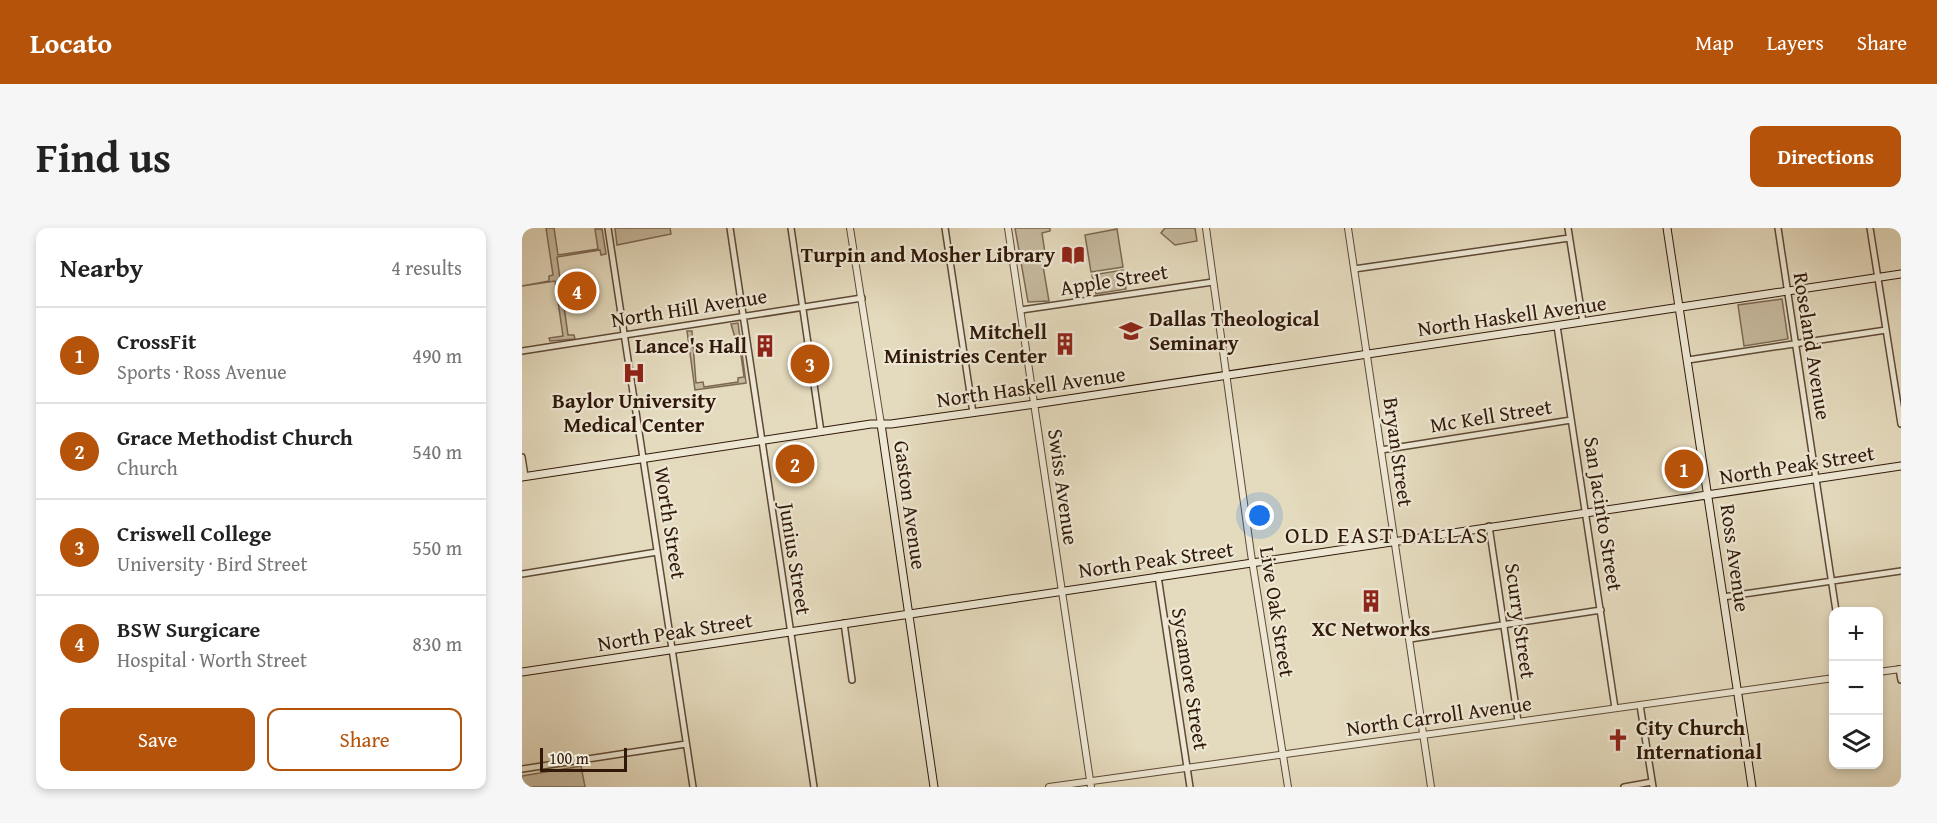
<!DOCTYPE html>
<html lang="en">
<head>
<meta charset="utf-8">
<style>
	:root { --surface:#fff; --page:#f6f6f6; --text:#222; --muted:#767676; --line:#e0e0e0; --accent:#b45309 }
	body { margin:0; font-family:"Gentium Book Plus",serif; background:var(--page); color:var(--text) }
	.controls { position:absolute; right:18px; bottom:18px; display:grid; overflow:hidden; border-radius:12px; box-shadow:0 3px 9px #0003 }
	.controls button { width:54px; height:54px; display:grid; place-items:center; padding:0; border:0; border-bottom:2px solid var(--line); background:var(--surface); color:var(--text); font:30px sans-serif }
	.scale { position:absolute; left:18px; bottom:15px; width:87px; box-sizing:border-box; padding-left:6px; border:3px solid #311909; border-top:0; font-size:16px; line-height:21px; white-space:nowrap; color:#311909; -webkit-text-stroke:4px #ede7d4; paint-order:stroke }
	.you { position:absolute; left:738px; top:288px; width:21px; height:21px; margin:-15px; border:4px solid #fff; border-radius:50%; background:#1a73e8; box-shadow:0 0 0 9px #1a73e833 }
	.badge { display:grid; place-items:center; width:39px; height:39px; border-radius:50%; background:var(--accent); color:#fff; font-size:20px; font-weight:700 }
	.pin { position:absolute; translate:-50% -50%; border:3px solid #fff; box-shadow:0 2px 6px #0006 }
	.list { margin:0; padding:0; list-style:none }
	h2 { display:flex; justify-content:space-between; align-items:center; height:78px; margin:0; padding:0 24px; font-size:26px }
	h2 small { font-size:20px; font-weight:400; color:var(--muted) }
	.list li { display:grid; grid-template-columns:39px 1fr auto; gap:18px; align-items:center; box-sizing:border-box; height:96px; padding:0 24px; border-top:2px solid var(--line) }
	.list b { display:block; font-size:22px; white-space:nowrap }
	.list p { margin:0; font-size:20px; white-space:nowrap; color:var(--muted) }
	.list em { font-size:20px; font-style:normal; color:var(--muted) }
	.actions { display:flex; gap:12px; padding:18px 24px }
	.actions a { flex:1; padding:14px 0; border:2px solid var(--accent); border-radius:12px; text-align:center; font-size:21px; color:var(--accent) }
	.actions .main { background:var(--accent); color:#fff }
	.icon { flex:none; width:33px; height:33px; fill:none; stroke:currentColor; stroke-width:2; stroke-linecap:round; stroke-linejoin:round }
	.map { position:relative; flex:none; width:1379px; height:559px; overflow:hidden; border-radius:12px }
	header { display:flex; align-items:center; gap:36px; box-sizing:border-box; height:84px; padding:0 30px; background:var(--accent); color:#fff }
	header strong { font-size:28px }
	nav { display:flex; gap:33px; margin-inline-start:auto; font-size:21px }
	.intro { display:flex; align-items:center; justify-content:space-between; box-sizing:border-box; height:144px; padding:0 36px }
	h1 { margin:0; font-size:42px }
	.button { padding:15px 27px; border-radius:12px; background:var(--accent); color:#fff; font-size:21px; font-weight:700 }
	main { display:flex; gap:36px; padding:0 36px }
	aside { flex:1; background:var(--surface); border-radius:12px; box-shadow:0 3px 9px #0003 }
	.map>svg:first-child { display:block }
	.green { fill:#c6b99e; stroke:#7c6954; stroke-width:1.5 }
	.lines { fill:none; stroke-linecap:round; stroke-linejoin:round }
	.minor-casing { stroke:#5e4936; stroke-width:8 }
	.tertiary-casing { stroke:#5e4936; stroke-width:8 }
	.secondary-casing { stroke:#311909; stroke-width:9 }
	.minor { stroke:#ede7d4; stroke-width:5 }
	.tertiary { stroke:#ede7d4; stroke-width:6 }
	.secondary { stroke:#ede7d4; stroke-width:7 }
	.labels { text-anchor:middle; stroke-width:4.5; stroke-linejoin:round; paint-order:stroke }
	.poi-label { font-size:21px; font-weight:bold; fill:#311909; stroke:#ede7d4; text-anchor:end }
	.street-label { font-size:21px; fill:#311909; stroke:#ede7d4 }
	.quarter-label { font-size:24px; letter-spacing:1.5px; fill:#311909; stroke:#ede7d4 }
</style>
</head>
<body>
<header>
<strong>Locato</strong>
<nav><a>Map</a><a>Layers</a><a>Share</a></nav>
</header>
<div class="intro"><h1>Find us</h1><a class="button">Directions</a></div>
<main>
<aside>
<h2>Nearby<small>4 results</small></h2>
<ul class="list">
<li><span class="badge">1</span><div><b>CrossFit</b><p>Sports · Ross Avenue</p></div><em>490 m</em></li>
<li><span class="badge">2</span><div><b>Grace Methodist Church</b><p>Church</p></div><em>540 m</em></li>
<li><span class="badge">3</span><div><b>Criswell College</b><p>University · Bird Street</p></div><em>550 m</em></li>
<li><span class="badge">4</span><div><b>BSW Surgicare</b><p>Hospital · Worth Street</p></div><em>830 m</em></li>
</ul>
<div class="actions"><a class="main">Save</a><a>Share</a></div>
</aside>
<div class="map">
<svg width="1379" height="559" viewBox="0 0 1379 559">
	<rect width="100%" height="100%" fill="#e4dabd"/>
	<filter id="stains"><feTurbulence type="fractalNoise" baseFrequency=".00333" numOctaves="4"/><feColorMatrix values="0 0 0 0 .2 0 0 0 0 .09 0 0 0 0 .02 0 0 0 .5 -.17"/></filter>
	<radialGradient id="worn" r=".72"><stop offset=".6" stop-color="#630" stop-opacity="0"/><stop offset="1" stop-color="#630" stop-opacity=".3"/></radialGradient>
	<path class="green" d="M24 0H32L36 27 76 21 73 1H80L84 26 79 27 78 22 35 29 46 107H52L53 111 28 113 27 110 41 108 33 53 0 58 27 53V48L31 47Z
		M93 0H148L149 6 95 17Z
		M493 0H528V3L520 5 523 25 519 26 527 73 506 74Z
		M643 0H673L675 13 653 17 639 5Z
		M595 1 601 39 569 44 563 7Z
		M601 42 604 61 574 66 570 47Z
		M1260 71 1266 111 1222 118 1216 77Z
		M216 95 224 155 173 162 165 103H170L174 155 181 154 182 159 216 154V150L222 149 217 113H214L209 96Z
		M59 538 63 559H0V548Z"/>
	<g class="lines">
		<g class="minor-casing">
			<path id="minor" d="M86 0 171 559
				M208 0 292 559
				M269 0 299 204
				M423 0 451 185
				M1046 0 1061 94
				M1256 0 1314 383
				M1348 0 1379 196
				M832 41 1047 10
				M499 82 691 54
				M1035 98 1093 480
				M0 123 340 70
				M1166 132 1364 102
				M859 222 1049 192
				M0 229 3 248
				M967 298 996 493
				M0 346 135 324
				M636 348 668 559
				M1201 369 1379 343
				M322 395 330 452
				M888 411 1079 382
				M1377 441 1379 452
				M1118 477 1131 559
				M0 541 164 516
				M1102 559 1130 554"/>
		</g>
		<g class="tertiary-casing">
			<path id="tertiary" d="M328 0 359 196
				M486 0 569 559
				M684 0 729 326 766 559
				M826 0 909 559
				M1356 444 1379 441
				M527 559 1312 450"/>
		</g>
		<g class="secondary-casing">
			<path id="secondary" d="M1145 0 1230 559
				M359 196 412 559
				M0 249 349 196H369L513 176 1379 46
				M0 444 1379 238"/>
		</g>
		<use href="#minor" class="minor"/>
		<use href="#tertiary" class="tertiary"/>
		<use href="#secondary" class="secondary"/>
	</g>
	<defs>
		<g id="library-bare" transform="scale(1.8)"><path d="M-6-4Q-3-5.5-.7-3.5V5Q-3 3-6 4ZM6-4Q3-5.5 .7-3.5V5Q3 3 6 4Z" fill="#8f2418" stroke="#ede7d4" stroke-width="2.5" paint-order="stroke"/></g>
		<g id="university-bare" transform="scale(1.8)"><path d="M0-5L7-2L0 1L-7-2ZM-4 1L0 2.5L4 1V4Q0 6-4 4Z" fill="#8f2418" stroke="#ede7d4" stroke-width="2.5" paint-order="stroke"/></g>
		<g id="building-bare" transform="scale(1.8)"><path d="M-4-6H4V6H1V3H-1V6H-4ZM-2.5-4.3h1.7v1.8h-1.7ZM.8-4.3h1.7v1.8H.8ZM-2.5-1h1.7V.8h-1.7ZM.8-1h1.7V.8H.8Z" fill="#8f2418" stroke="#ede7d4" stroke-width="2.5" paint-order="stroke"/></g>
		<g id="hospital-bare" transform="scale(1.8)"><path d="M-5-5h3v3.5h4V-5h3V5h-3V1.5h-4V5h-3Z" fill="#8f2418" stroke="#ede7d4" stroke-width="2.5" paint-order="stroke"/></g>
		<g id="church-bare" transform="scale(1.8)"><path d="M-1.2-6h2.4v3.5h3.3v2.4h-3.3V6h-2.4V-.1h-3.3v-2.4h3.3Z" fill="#8f2418" stroke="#ede7d4" stroke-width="2.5" paint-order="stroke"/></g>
	</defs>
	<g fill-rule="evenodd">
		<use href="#library-bare" x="551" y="27"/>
		<use href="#university-bare" x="609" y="103"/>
		<use href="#building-bare" x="543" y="116"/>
		<use href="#building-bare" x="243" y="118"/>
		<use href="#hospital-bare" x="112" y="145"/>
		<use href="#building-bare" x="849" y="373"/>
		<use href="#church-bare" x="1096" y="512"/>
	</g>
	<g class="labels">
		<g class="poi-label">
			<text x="533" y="34">Turpin and Mosher Library</text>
			<text x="627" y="98" text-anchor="start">Dallas Theological<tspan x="627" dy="24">Seminary</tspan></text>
			<text x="525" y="111">Mitchell<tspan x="525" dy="24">Ministries Center</tspan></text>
			<text x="225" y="125">Lance's Hall</text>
			<text x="112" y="180" text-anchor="middle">Baylor University<tspan x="112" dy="24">Medical Center</tspan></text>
			<text x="849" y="408" text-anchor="middle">XC Networks</text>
			<text x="1114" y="507" text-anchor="start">City Church<tspan x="1114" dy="24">International</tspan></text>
		</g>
		<g class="street-label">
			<text transform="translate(592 52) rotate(-9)" y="7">Apple Street</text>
			<text transform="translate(167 80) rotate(-9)" y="7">North Hill Avenue</text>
			<text transform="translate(990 88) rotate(-8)" y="7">North Haskell Avenue</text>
			<text transform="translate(1290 118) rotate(81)" y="7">Roseland Avenue</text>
			<text transform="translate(509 159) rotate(-8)" y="7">North Haskell Avenue</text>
			<text transform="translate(969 188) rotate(-9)" y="7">Mc Kell Street</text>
			<text transform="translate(876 224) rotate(82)" y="7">Bryan Street</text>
			<text transform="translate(1275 237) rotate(-9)" y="7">North Peak Street</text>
			<text transform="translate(541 259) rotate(82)" y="7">Swiss Avenue</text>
			<text transform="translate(388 277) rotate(82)" y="7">Gaston Avenue</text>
			<text transform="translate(1081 286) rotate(81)" y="7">San Jacinto Street</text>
			<text transform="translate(148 295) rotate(81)" y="7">Worth Street</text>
			<text transform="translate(1213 330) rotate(82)" y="7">Ross Avenue</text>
			<text transform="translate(273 331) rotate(81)" y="7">Junius Street</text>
			<text transform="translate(634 332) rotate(-8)" y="7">North Peak Street</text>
			<text transform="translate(755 384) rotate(81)" y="7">Live Oak Street</text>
			<text transform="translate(998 393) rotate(82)" y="7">Scurry Street</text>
			<text transform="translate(153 404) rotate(-9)" y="7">North Peak Street</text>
			<text transform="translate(668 451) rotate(81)" y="7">Sycamore Street</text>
			<text transform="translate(917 488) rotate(-8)" y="7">North Carroll Avenue</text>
		</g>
		<g class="quarter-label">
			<text x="865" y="315">OLD EAST DALLAS</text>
		</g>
	</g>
	<rect width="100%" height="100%" filter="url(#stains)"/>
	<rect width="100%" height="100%" fill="url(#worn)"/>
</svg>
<div class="controls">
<button>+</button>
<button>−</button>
<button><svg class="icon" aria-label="layers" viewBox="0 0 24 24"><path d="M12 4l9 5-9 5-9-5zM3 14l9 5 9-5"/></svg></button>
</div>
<div class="scale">100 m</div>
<div class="you"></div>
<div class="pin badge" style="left:1162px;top:241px">1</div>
<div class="pin badge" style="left:273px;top:236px">2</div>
<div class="pin badge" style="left:288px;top:136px">3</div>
<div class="pin badge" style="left:55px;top:63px">4</div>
</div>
</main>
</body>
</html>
